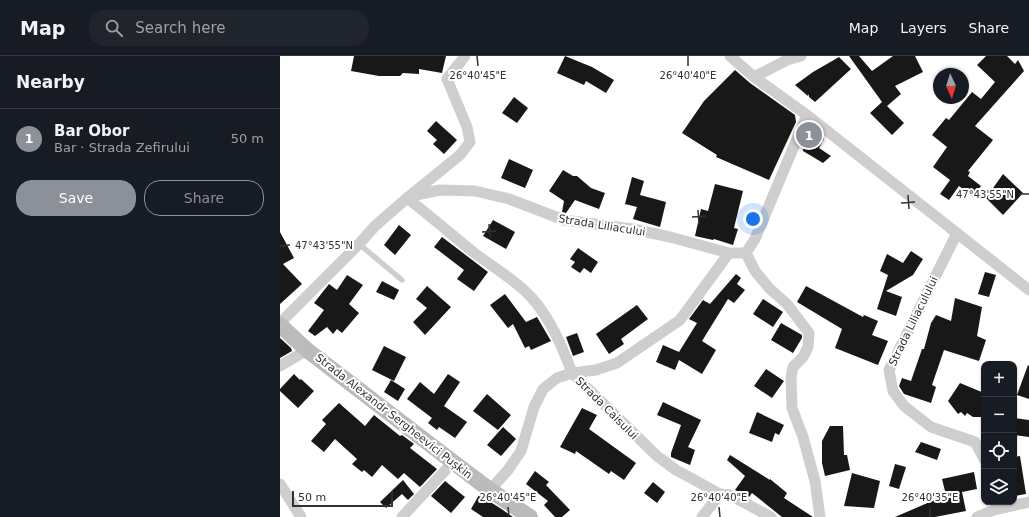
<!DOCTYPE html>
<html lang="en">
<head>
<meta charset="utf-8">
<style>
	:root { --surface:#171b24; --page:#20242c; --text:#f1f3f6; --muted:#9ea1a6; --line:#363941; --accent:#8c9099 }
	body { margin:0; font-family:"DejaVu Sans",sans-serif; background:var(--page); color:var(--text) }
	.controls { position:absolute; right:12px; bottom:12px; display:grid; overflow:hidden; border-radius:8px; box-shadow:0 1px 3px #0004 }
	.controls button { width:36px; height:36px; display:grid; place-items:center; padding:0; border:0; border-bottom:1px solid var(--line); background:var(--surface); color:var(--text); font:20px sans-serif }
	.compass { position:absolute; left:653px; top:12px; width:36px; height:36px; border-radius:50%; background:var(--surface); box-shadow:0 1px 3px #0004; rotate:176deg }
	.scale { position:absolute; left:12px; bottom:10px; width:101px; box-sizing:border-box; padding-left:4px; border:2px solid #313131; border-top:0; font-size:11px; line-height:14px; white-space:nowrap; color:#313131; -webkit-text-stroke:3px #fff; paint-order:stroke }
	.you { position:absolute; left:473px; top:163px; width:14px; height:14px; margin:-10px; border:3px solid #fff; border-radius:50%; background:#1a73e8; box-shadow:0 0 0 6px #1a73e833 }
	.badge { display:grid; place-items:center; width:26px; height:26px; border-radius:50%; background:var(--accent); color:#fff; font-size:13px; font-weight:700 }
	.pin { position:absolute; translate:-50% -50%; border:2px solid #fff; box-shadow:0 1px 4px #0006 }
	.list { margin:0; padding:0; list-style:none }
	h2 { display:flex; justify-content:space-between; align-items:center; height:52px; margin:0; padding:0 16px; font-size:17px }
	h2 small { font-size:13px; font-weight:400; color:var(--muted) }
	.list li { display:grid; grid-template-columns:26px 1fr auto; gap:12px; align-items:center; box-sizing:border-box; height:60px; padding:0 16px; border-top:1px solid var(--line) }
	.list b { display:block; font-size:15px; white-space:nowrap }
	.list p { margin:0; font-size:13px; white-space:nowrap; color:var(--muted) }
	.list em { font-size:13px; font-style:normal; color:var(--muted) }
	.actions { display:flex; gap:8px; padding:12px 16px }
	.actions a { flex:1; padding:9px 0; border:1px solid var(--accent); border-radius:16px; text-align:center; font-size:14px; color:var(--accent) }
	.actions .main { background:var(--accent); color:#fff }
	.icon { flex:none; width:22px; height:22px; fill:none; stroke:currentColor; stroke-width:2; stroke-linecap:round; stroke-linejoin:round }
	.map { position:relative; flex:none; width:749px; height:461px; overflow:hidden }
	header { display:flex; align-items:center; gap:24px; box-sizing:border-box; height:56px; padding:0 20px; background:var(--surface); border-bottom:1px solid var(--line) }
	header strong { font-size:19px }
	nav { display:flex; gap:22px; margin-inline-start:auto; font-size:14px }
	.search { width:280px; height:36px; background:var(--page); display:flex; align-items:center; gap:10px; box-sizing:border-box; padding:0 14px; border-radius:16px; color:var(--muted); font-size:15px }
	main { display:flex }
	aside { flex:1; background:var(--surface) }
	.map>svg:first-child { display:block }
	.building { fill:#181818 }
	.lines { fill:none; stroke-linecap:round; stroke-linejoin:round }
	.lane { stroke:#cecece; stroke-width:5.5 }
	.street { stroke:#cecece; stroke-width:11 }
	.secondary { stroke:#bbb; stroke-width:16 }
	.ticks { fill:none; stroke:#313131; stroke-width:1.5 }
	.labels { text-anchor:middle; stroke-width:4; stroke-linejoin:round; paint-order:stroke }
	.street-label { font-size:11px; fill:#313131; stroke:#fff }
	.ticks-label { font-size:10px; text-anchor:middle; fill:#313131; stroke:#fff; stroke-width:4; stroke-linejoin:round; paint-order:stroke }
</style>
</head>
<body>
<header>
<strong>Map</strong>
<div class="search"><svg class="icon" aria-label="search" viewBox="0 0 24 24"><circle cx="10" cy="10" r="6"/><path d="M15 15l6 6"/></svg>Search here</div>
<nav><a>Map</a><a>Layers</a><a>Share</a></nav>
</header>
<main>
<aside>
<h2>Nearby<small></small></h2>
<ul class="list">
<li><span class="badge">1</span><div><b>Bar Obor</b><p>Bar · Strada Zefirului</p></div><em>50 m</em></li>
</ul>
<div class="actions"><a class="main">Save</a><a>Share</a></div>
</aside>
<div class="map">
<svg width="749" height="461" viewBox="0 0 749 461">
	<rect width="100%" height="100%" fill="#fff"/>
	<path class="building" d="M74 0H166L162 17 139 13V18L123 17 120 20H99L71 15Z
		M285 0 312 11 334 24 326 37 306 25 304 29 277 17Z
		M569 0H579L592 15 613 0H635L643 16 615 30 621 38 607 50 624 67 612 79 590 57 602 46Z
		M706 0H727L735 8 738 4 744 15 695 70 713 84 688 115 690 116 688 120 701 130 693 141 679 130 669 144 660 138 670 124 653 111 667 91 652 79 666 62 669 64 692 36 701 43 715 26 697 9Z
		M559 1 571 13 535 46 529 41V38L528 40 515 29 533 16Z
		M455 14 470 27 515 59 516 66 489 124 436 101 437 99 402 77 424 45Z
		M234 41 248 52 237 67 222 57Z
		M156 65 177 84 164 98 153 88 157 84 147 75Z
		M530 74 544 83 539 92 551 100 543 107 523 95 524 84Z
		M229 103 253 114 245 132 221 122Z
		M283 114 293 120H297L311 132 325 137 319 153 295 144 286 157 282 156 284 145 269 135Z
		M723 118 743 137 723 159 706 142Z
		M352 121 364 125 360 139 386 146 380 171 353 163 357 151 345 148Z
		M435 128 463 135 454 172 458 173 453 189 434 183 433 184 415 180 421 153 428 155Z
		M213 164 235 176 226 193 203 180Z
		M119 169 131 179 115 199 104 189Z
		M0 176 14 202 3 208 22 228 0 248Z
		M162 181 208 216 194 235 177 223 184 214 154 191Z
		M298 192 318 206 311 217 304 212 300 217 291 211 295 206 290 203Z
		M631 195 643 203 633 219 606 235 622 241 616 260 597 253 608 219 600 215 607 198 623 207Z
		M705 216 716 219 709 241 698 238Z
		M456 218 461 222 457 228 465 234 454 247 448 243 422 285 436 294 422 318 399 304 395 314 376 306 383 289 399 296 417 267 409 263 423 244 430 248Z
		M67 219 83 229 69 248 79 257 62 277 57 273 53 278 47 271 35 280 28 275 44 254 34 247 49 228 57 234Z
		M102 225 119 234 114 244 96 236Z
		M147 230 171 251 145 279 133 266 147 252 136 243Z
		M526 230 583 261 584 259 598 265 592 279 608 285 598 309 555 292 562 273 517 246Z
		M225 238 246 266 257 261 271 285 251 294 249 290 245 292 233 268 228 272 210 249Z
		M675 242 702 251 697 280 706 284 699 305 664 294 652 329 656 331 651 347 624 338 619 330 622 322 631 325 642 293H644L651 267 656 259 671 265Z
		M483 243 503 256 493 271 473 258Z
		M357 249 368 263 341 283 344 288 329 298 316 278Z
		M501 267 522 279V282L513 297 491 284Z
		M297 277 304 296 293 300 286 281Z
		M0 282 11 292 12 295 0 302Z
		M104 290 126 301 114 325 92 314Z
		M748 309 749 310V343L737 339Z
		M486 313 504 325 492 342 474 330Z
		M14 318 20 324 21 323 34 335 18 352 0 335V333Z
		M168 318 180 326 164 350 187 366 175 382 159 371 157 374 148 367 152 362 127 343 140 326 154 338Z
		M111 324 125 333 118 345 104 336Z
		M680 327 704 337 702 361H693L687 357 685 360 681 356 678 358 668 345Z
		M207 338 231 359 218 374 193 355Z
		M383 346 421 364 408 391 415 394 410 409 391 401V397L401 369 377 359Z
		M59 347 85 370 94 359 120 380 122 379 134 388 130 392 157 413 140 431 124 417 118 423 102 409 92 421 84 414 82 416 72 408 77 403 55 383 44 396 31 385 46 368 42 364Z
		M302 352 317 359 309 373 356 407 344 424 331 415 329 418 296 395 295 398 280 391Z
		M477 356 504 369 499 379 495 377 492 386 469 377Z
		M734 362 749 364V381L734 379Z
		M550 370H563L564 399H567L570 414 545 420 542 407V385Z
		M223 371 236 383 221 400 207 389Z
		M641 386 661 393 657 404 635 396Z
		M450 399 490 424V423L507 437 504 442 533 461H502L472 437 469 441 455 434 465 420 447 404Z
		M740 400 746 438 734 440V401Z
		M615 408 626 411 619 433 609 430Z
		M255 415 269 426 266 429 290 454 282 461H275L264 449 268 445 246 428Z
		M694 416 697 433 682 436 686 455 655 461H615L666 439 662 423Z
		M572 417 600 425 594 452 564 450Z
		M123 424 134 438 128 444 122 438 106 452 100 446Z
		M165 425 185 441 171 457 151 440Z
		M373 426 385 436 377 447 364 437Z
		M199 439 220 452 233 461H203L191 453Z"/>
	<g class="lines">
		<path class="lane" d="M79 188 122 224"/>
		<path class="street" d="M450 0 474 21 527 59 749 234
			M474 21 507 4 521 0
			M131 140 160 134 195 135 229 143 284 164 353 173 390 181 449 197
			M127 142C149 159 171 178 193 196 210 209 229 220 245 235 267 255 282 289 292 317L377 400 396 414 440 438 450 439 491 461
			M677 177 609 314 613 335 624 350 651 371 695 386 704 403
			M466 197 475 215 489 232 507 248 529 277 528 291 523 301 513 311 511 322 512 352 523 381 535 425 540 461
			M0 267 79 188 95 170 127 142 180 99 190 86 187 71 167 23 185 0
			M0 310 27 294
			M0 428 21 461
			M210 434 228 414 241 395 254 351 263 333 277 322 292 317 316 314 337 307 400 264 449 197H466L475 183 527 59
			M122 461 173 406
			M422 461 440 438
			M697 461 714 454 749 446"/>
		<path class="secondary" d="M0 269 27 294 173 406 210 434 250 461"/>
	</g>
	<path class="ticks" d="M197 0 198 10M408 0V10M739 138H749M628 139 629 153M621 147 635 146M418 154 419 168M412 161 426 160M209 168 210 182M202 176 216 175M0 190 10 189M228 451 229 461M439 451 440 461M650 451V461"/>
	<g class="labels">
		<g class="street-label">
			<text transform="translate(322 169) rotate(9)" y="4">Strada Liliacului</text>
			<text transform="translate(633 265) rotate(-64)" y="4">Strada Liliaculului</text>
			<text transform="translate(327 352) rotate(45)" y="4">Strada Caisului</text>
			<text transform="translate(114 360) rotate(38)" y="4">Strada Alexandr Sergheevici Pușkin</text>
		</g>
	</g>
	<g class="ticks-label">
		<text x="198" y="23">26°40'45"E</text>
		<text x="408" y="23">26°40'40"E</text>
		<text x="705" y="142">47°43'55"N</text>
		<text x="44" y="193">47°43'55"N</text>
		<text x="228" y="445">26°40'45"E</text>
		<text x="439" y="445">26°40'40"E</text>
		<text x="650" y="445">26°40'35"E</text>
	</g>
</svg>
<div class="controls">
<button>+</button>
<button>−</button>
<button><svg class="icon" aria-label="locate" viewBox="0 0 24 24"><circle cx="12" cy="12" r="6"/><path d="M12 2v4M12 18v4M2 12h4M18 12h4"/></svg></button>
<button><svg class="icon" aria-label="layers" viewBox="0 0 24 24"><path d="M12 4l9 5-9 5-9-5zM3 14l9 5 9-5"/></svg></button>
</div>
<svg class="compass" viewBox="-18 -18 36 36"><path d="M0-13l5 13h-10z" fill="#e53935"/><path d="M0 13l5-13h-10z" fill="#9ea1a6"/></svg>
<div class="scale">50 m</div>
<div class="you"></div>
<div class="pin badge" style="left:529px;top:79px">1</div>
</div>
</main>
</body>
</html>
